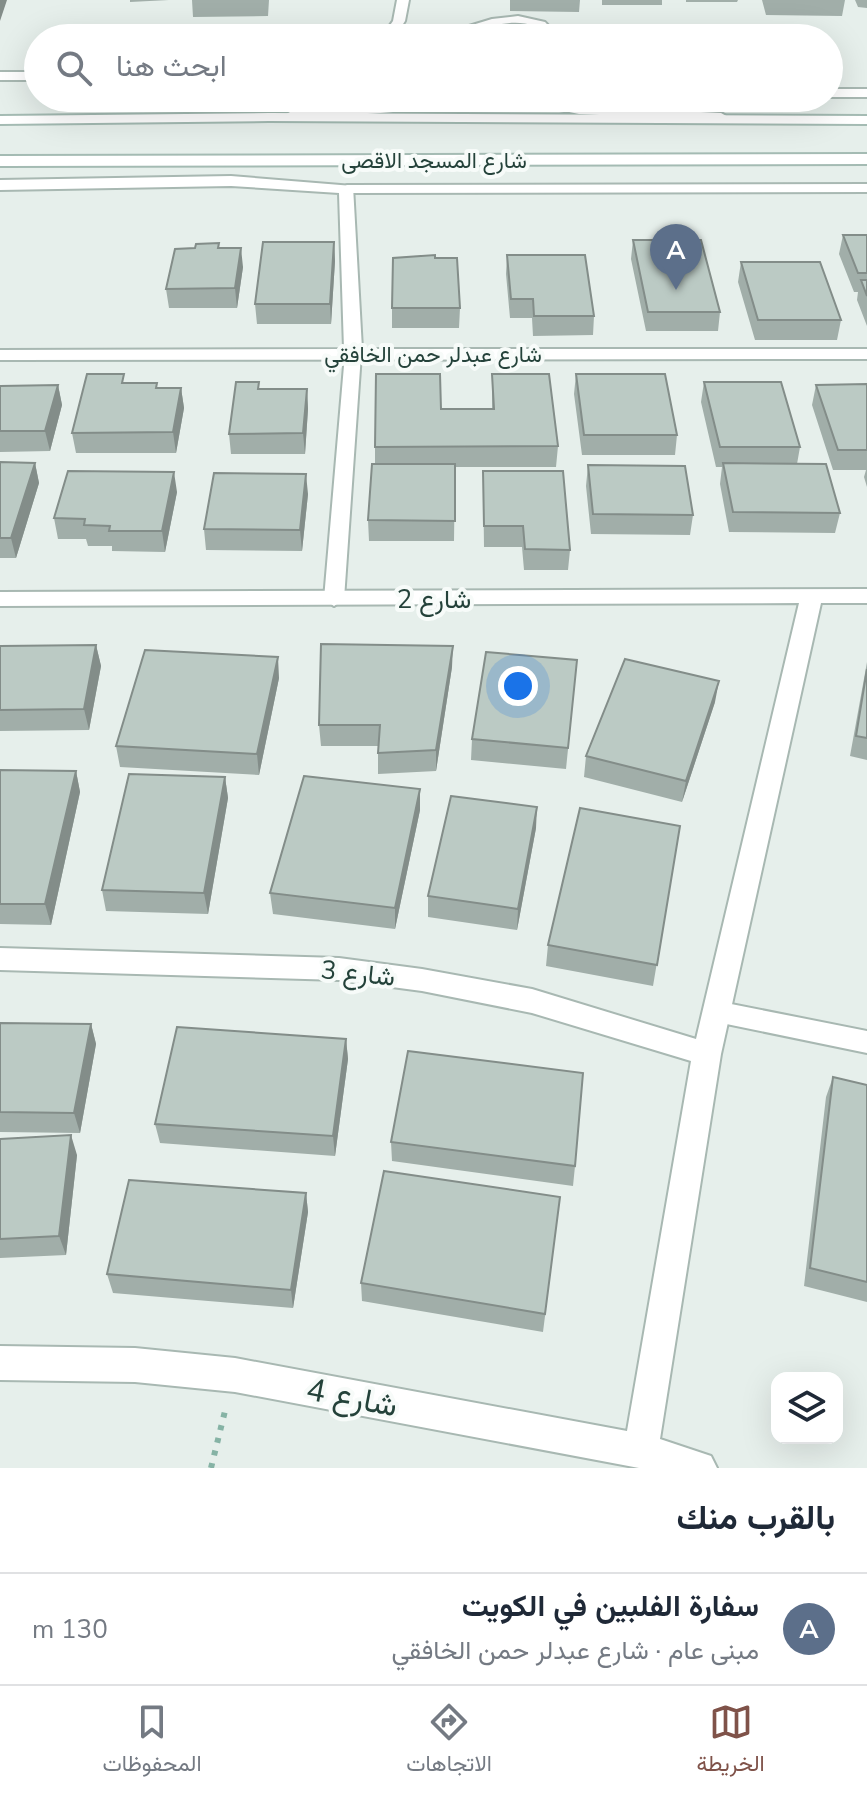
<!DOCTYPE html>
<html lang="ar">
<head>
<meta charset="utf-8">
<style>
	:root { --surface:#fff; --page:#f2f2f3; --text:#1f2937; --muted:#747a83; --line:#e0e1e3; --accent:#7f5249 }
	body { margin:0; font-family:"Nunito Sans",Vazirmatn,sans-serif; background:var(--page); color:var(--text); direction:rtl }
	.controls { position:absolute; right:24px; bottom:24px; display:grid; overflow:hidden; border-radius:16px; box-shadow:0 8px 32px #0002 }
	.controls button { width:72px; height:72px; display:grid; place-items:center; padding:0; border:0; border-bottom:2px solid var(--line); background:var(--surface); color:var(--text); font:40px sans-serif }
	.you { position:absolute; left:518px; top:686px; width:28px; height:28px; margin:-20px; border:6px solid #fff; border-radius:50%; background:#1a73e8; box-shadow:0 0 0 12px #1a73e833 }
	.badge { display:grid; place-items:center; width:52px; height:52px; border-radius:50%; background:var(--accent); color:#fff; font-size:26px; font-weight:700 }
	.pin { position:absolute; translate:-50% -66px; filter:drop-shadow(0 2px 4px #0008) }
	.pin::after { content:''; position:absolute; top:42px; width:28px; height:24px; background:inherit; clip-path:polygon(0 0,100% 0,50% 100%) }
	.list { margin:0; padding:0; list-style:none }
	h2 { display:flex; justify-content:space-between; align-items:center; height:104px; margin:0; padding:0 32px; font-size:34px }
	h2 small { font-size:26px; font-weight:400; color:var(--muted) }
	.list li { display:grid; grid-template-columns:52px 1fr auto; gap:24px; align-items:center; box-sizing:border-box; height:112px; padding:0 32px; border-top:2px solid var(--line) }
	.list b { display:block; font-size:30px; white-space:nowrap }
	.list p { margin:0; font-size:26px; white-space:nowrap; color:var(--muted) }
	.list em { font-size:26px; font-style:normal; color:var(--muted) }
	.icon { flex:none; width:44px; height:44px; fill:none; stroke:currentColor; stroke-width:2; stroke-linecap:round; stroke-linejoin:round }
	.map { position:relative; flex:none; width:867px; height:1468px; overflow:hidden; direction:ltr }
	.search { position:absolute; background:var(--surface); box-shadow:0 8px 32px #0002; left:24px; right:24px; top:24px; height:88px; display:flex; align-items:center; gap:20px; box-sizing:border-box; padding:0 28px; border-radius:44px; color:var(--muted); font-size:30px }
	.sheet { height:216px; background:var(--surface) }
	nav { display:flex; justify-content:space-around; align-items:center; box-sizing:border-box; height:112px; border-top:2px solid var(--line); background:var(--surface); font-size:22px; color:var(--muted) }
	nav a { display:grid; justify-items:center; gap:4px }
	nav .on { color:var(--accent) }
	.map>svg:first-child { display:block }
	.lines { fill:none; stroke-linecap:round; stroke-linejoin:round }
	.service-casing { stroke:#a8b8b2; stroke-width:4 }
	.minor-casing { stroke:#a8b8b2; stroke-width:4 }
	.tertiary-casing { stroke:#a8b8b2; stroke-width:4 }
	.secondary-casing { stroke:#a4bbb3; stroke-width:4 }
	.path { stroke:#86b3a5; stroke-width:6; stroke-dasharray:5 8; stroke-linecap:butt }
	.service { fill:#fff; fill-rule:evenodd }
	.minor { fill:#fff; fill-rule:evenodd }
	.tertiary { fill:#fff; fill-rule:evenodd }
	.secondary { fill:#fff; fill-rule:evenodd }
	.wall { fill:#a1aea9 }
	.shaded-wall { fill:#838d89 }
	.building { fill:#bbcac4; stroke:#838d89; stroke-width:2 }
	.labels { text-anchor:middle; stroke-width:8; stroke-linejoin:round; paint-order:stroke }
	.far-street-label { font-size:22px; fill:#24423a; stroke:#f7fbf9 }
	.street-label { font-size:26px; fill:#24423a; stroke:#f7fbf9 }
	.near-street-label { font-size:32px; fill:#24423a; stroke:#f7fbf9 }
</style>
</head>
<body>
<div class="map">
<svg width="867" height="1468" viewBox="0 0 867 1468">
	<rect width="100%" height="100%" fill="#e6efeb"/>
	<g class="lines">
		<g class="service-casing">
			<path id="service" d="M397 0H409L405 21 394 38H381L393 21Z
				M518 16 545 22 560 38H548C535 16 498 22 479 31L477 38H465L469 26 492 19Z
				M829 89H867V97H829Z
				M867 184V192L347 193 340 189 347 185Z
				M353 349 361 354 344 599 334 606 324 599 345 354Z
				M716 1001 867 1031V1053L707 1020 703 1012 707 1004Z"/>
		</g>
		<g class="minor-casing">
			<path id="minor" d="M231 176 353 186 362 349H867V359L0 360V350L344 349 339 193 231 186 0 190V180Z
				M867 589V603H821L721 1054 660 1439 711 1456 717 1468H639L235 1392 135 1382 0 1380V1346L135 1348 235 1358 627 1431 691 1061 532 1013 422 991 339 980 0 970V948L339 958 422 969 532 989 696 1039 799 603 0 606V592Z"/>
		</g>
		<g class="tertiary-casing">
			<path id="tertiary" d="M0 72H38V80H0Z
				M426 98H445L419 110 290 120 283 116 290 112 416 102Z
				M513 98H541L579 106 721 113 728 117 721 121 579 114 520 102Z"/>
		</g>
		<g class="secondary-casing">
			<path id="secondary" d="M269 113 867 116V124L269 121 0 124V116Z
				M867 154V164L0 166V156Z"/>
		</g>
		<path class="path" d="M211 1468 225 1411"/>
		<use href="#service" class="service"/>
		<use href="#minor" class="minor"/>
		<use href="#tertiary" class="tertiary"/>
		<use href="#secondary" class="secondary"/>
	</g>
	<path class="wall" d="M130 0H169L130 2Z
		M192 0H269L268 16 193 17Z
		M510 0H580L579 12 510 11Z
		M602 0H662V5H602Z
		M686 0H738L737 2H686Z
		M762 0H845L842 16 766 15Z
		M855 0H867V8L858 7Z
		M843 235H867V326L857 300 858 292H854L839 254Z
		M633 240 720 312 718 331H646L631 259Z
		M334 242 335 261 331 324H257L255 304Z
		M195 248H220L243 267 237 308H169L166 289Z
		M507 255 594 316 593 335 533 336 532 318H510L506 274Z
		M435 258 460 308 459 328H392V308Z
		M741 262 841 320 837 340H755L738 282Z
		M492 374 558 446 556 467H455L454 541H369L368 520 375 464V447L441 409H492Z
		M576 374 677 435 675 455H582L574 394Z
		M704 382 800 447 797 464 840 513 835 533 729 532 720 484 722 467H716L701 402Z
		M126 383 158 388H181L184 408 176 453H76L72 433Z
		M867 384V487L864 477 866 470H833L812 405 816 385Z
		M58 385 62 405 50 451 0 452V386Z
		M260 389H307L308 409 305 454H231L229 434Z
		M0 462 35 463 39 483 16 558H0Z
		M588 465 693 515 690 535 591 534 586 486Z
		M483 471 570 550 568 570H524L522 547H484Z
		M177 492 165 552 112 551V546H88L86 539H58L54 518Z
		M308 494 302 551 206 550 204 529Z
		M96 645 101 666 89 730 0 731V646Z
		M577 660 566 769 471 760 472 739Z
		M867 662V760L850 756Z
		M452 667 436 771 378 774V746H321L319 725Z
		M279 678 259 775 120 767 116 746Z
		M715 702 682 802 584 777 586 756Z
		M0 770 76 771 80 792 51 925 0 924Z
		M225 777 228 798 208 914 106 911 102 890Z
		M420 789V810L395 929 273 914 270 893Z
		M680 826 653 986 546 966 548 945Z
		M536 828 517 930 428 917V896Z
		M0 1023 91 1024 96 1044 80 1133 0 1132Z
		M346 1039 348 1059 335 1156 160 1143 155 1124Z
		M833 1077 867 1085V1302L804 1286 826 1097Z
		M0 1139 77 1155 66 1255 0 1258Z
		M391 1142 575 1166 573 1186 392 1161Z
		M306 1193 308 1212 293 1308 113 1293 107 1274Z
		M560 1197 543 1332 362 1301 361 1283Z"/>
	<path class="shaded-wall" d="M0 0H7L0 21Z
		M334 242 335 261 331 324 330 304Z
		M241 248 243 267 237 308 235 288Z
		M58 385 62 405 50 451 45 431Z
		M181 388 184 408 176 453 173 432Z
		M307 389 308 409 305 454 303 433Z
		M35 463 39 483 16 558 11 538Z
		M174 472 177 492 165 552 162 531Z
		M306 474 308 494 302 551 300 530Z
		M96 645 101 666 89 730 84 709Z
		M453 646 452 667 436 771V750Z
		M278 657 279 678 259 775 257 754Z
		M719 681 715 702 682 802 686 781Z
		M76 771 80 792 51 925 45 904Z
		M225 777 228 798 208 914 204 893Z
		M420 789V810L395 929V908Z
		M537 807 536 828 517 930 518 909Z
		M91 1024 96 1044 80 1133 74 1113Z
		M346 1039 348 1059 335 1156 333 1136Z
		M71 1135 77 1155 66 1255 59 1236Z
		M306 1193 308 1212 293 1308 291 1290Z"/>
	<path class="building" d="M843 235H867V273H858Z
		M633 240H701L720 312H648Z
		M263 242H334L330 304H255Z
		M219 243 218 248H241L235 288 166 289 175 249 195 248 196 244Z
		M435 255V258H457L460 308H392L393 258Z
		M507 255H585L594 316H534L533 299H511Z
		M741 262H820L841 320H758Z
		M861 280H867V296Z
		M87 374H124L122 383H157L156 388H181L173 432 72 433Z
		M376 374H440L441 409H494L492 374H549L558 446 375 447Z
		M576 374H665L677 435H584Z
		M236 382H259L258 389H307L303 433 229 434Z
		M704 382H781L800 447H720Z
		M867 384V450H838L816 385Z
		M58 385 45 431H0V386Z
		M0 462 35 463 11 538H0Z
		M723 463 826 464 840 513 733 512Z
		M372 464H455V521L368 520Z
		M588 465 685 466 693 515 593 514Z
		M68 471 174 472 162 531H109L110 526 84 525 85 519 54 518Z
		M483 471H563L570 550 525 549 523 526H484Z
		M214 473 306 474 300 530 204 529Z
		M321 644 453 646 436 750 378 753 380 725H319Z
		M96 645 84 709 0 710V646Z
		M145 650 278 657 257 754 116 746Z
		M486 652 577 660 568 748 472 739Z
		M625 659 719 681 686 781 586 756Z
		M867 669V738L856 736Z
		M0 770 76 771 45 904H0Z
		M129 774 225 777 204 893 102 890Z
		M304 776 420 789 395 908 270 893Z
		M451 796 537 807 518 909 428 896Z
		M580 808 680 826 657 965 548 945Z
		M0 1023 91 1024 74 1113 0 1112Z
		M177 1027 346 1039 333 1136 155 1124Z
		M408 1051 583 1073 575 1166 391 1142Z
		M833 1077 867 1085V1282L810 1268Z
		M71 1135 59 1236 0 1239V1139Z
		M384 1171 560 1197 545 1314 361 1283Z
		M129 1180 306 1193 291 1290 107 1274Z"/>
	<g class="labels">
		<g class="far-street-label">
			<text x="434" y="168">شارع المسجد الاقصى</text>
			<text x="433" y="362">شارع عبدلر حمن الخافقي</text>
		</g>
		<g class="street-label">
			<text x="434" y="608">شارع 2</text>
			<text transform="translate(358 973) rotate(6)" y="9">شارع 3</text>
		</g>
		<g class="near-street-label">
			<text transform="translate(352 1397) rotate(11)" y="11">شارع 4</text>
		</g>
	</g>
</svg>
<div class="controls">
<button><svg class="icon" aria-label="layers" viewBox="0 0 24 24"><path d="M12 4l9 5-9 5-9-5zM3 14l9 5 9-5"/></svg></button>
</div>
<div class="you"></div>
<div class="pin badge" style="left:676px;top:290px;background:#5c6f8a">A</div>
<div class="search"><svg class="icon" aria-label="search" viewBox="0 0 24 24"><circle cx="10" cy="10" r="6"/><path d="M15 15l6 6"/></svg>ابحث هنا</div>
</div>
<section class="sheet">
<h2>بالقرب منك<small></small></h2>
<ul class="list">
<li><span class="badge" style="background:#5c6f8a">A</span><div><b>سفارة الفلبين في الكويت</b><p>مبنى عام · شارع عبدلر حمن الخافقي</p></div><em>130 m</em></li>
</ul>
</section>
<nav>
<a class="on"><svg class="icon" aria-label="map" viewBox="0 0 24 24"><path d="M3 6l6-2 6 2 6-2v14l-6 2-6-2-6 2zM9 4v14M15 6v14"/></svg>الخريطة</a>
<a><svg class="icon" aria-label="directions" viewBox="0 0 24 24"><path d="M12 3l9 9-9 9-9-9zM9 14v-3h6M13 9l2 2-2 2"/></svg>الاتجاهات</a>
<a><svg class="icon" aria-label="saved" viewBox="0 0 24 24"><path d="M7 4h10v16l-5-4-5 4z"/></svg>المحفوظات</a>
</nav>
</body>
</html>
